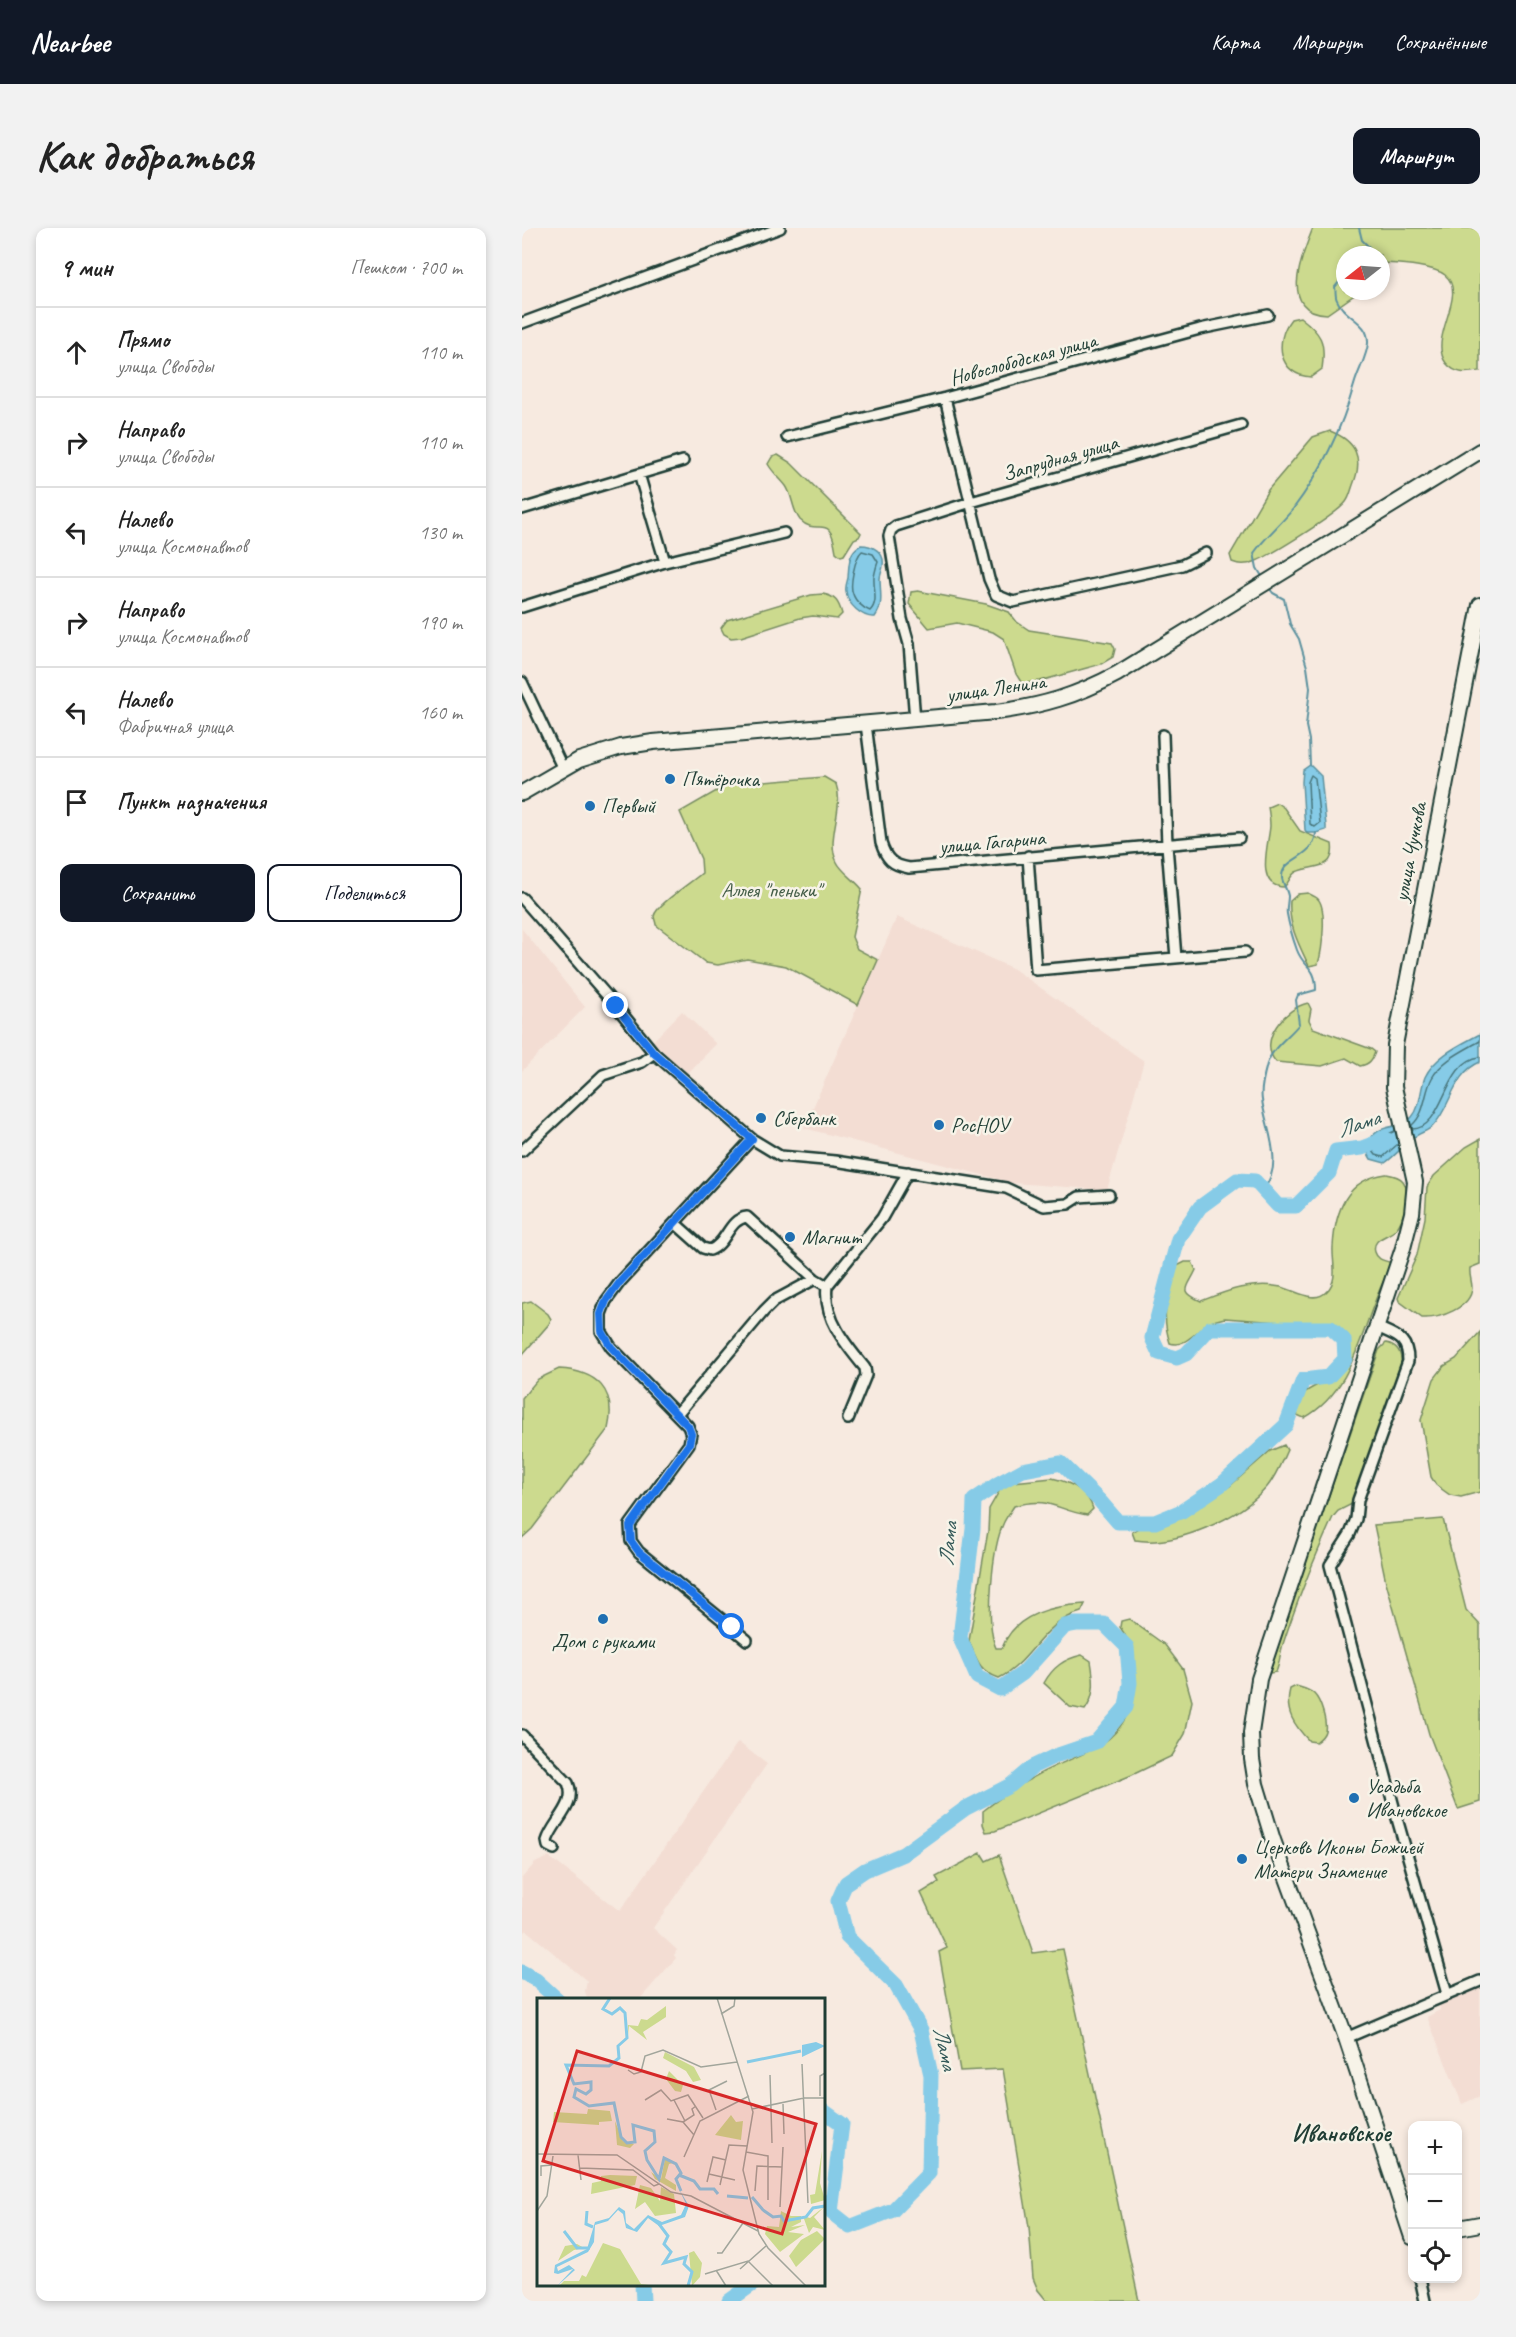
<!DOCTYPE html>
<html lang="ru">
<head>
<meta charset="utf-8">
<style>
	:root { --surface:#fff; --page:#f2f2f2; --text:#222; --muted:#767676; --line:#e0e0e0; --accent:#111827 }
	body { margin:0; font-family:Caveat,sans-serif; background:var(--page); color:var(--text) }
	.controls { position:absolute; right:18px; bottom:18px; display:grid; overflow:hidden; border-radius:12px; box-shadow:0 3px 9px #0003 }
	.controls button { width:54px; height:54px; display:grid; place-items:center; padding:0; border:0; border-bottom:2px solid var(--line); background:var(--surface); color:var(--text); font:30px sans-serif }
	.compass { position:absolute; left:814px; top:18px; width:54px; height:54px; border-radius:50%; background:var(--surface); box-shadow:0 3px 9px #0003; rotate:253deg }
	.stop { position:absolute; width:18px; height:18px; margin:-14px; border:4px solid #1a73e8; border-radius:50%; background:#fff }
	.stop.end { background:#1a73e8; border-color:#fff; box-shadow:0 2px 6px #0008 }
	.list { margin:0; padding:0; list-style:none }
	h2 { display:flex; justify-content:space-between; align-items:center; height:78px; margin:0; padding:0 24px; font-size:26px }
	h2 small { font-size:20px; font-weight:400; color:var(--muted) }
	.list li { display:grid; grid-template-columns:39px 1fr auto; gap:18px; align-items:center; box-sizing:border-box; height:90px; padding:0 24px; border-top:2px solid var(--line) }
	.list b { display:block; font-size:22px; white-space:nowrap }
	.list p { margin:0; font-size:20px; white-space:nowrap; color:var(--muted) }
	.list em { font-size:20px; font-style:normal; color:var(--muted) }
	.actions { display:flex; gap:12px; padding:18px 24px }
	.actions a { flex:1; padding:14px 0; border:2px solid var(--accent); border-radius:12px; text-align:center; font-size:21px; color:var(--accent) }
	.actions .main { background:var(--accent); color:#fff }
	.icon { flex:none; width:33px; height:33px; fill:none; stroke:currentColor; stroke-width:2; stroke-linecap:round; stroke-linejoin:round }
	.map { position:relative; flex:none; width:958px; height:2073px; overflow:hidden; border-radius:12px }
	header { display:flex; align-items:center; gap:36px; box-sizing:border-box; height:84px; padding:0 30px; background:var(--accent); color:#fff }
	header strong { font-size:28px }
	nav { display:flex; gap:33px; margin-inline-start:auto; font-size:21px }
	.intro { display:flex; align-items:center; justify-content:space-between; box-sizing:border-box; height:144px; padding:0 36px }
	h1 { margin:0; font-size:42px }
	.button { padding:15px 27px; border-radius:12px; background:var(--accent); color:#fff; font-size:21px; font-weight:700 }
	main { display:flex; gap:36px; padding:0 36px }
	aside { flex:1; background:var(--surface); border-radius:12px; box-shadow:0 3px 9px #0003 }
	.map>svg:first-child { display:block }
	.built { fill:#f3ddd3 }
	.green { fill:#ccda8e; stroke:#768c61; stroke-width:1.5 }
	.water { fill:#86cbe7; stroke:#5d929f; stroke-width:1.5 }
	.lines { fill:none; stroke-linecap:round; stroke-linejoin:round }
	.shore { stroke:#48767c; stroke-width:1.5 }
	.stream { stroke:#5d929f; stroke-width:2 }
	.river { stroke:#86cbe7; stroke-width:15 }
	.street-casing { stroke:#1f3d34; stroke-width:14 }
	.secondary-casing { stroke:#1f3d34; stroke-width:18 }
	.street { stroke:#f7f3e8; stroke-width:9 }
	.secondary { stroke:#f7f3e8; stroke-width:14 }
	.route { stroke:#1a73e8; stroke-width:8 }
	.poi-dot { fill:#1f6fb2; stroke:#f7f3e8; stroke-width:2 }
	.labels { text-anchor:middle; stroke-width:5; stroke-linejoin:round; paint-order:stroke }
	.street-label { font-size:21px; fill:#1f3d34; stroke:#f7f3e8 }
	.poi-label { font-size:21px; fill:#1f3d34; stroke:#f7f3e8; text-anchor:start }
	.park-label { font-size:21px; fill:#425c46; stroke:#f7f3e8 }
	.water-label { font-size:22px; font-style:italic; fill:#345958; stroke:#f7f3e8 }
	.quarter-label { font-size:24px; font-weight:bold; fill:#1f3d34; stroke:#f7f3e8 }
	.inset-river { fill:none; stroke:#86cbe7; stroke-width:3 }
	.inset-road { fill:none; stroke:#a1a59b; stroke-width:1.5 }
	.view { fill:#d62828; fill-opacity:0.15; stroke:#d62828; stroke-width:3 }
	.inset-edge { fill:none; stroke:#1f3d34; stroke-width:3 }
</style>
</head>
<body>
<header>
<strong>Nearbee</strong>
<nav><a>Карта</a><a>Маршрут</a><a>Сохранённые</a></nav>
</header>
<div class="intro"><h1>Как добраться</h1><a class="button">Маршрут</a></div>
<main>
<aside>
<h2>9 мин<small>Пешком · 700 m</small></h2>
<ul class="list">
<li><svg class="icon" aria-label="ahead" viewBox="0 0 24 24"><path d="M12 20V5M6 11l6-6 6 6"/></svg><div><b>Прямо</b><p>улица Свободы</p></div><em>110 m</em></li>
<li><svg class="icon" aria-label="right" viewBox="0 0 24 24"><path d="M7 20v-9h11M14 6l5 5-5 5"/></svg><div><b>Направо</b><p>улица Свободы</p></div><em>110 m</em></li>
<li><svg class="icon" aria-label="left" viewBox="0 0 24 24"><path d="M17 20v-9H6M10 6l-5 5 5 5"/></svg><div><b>Налево</b><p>улица Космонавтов</p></div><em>130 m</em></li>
<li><svg class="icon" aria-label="right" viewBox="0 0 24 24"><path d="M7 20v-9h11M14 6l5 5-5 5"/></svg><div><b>Направо</b><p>улица Космонавтов</p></div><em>190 m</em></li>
<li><svg class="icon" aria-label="left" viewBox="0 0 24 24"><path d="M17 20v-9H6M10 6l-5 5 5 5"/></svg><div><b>Налево</b><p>Фабричная улица</p></div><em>160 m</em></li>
<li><svg class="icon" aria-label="arrive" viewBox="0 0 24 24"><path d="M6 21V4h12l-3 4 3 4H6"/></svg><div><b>Пункт назначения</b></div></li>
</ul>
<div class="actions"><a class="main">Сохранить</a><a>Поделиться</a></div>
</aside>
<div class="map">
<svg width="958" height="2073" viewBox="0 0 958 2073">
	<rect width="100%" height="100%" fill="#f7eae0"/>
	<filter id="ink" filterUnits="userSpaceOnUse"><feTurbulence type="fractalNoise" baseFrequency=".0167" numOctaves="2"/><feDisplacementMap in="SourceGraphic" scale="12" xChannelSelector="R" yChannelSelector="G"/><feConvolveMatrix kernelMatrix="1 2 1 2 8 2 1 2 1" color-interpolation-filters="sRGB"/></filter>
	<g filter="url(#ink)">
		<path class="built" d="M375 689 492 741 622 833 585 962 491 955 282 900Z
			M0 701 63 779 0 843Z
			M160 783 194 816 165 846 131 813Z
			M216 1514 245 1536 131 1700 155 1722 152 1727 154 1730 118 1771H65L63 1763 65 1753 4 1702 0 1706V1650L13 1635 27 1629 98 1683Z
			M958 1759V1868L940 1876 905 1789 918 1782 917 1776Z"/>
		<path class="green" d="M791 0H958V143C945 145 934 147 924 135 905 110 947 67 923 47 911 37 874 36 859 35V27H823V63H838L805 86C755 84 781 25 791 0Z
			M778 89C799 105 804 113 800 141L789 149C756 147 752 113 769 91Z
			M808 203C834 213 842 230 831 257 829 262 828 269 824 274 814 287 748 328 732 334 725 337 717 337 710 334L708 327 746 262 791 209Z
			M256 227 269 235 339 305 337 309 332 311 322 327 319 328 314 324C308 282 296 310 278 292 270 282 271 268 264 258 258 250 251 245 246 236L250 229Z
			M396 363 464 376 487 384 495 394 507 402 590 415 593 421 591 429 579 436 518 453 504 455 499 454 494 446 482 411 471 404 435 395 407 400 387 376 389 364Z
			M301 366C313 368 317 374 320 386L315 391 291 388 278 390 219 409 209 410 202 406 199 400 205 392 289 367Z
			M302 549 314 556C323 581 303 611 315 634 319 643 333 652 340 661L330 709 335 721 356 732 336 777 264 738 225 731 196 737 184 735 134 697C134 694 132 691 132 688 134 677 170 654 180 645L179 631 158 584 205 557Z
			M755 575 762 580 778 603 810 616C814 644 790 636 774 644 768 647 767 655 762 659 732 659 747 615 748 598 748 592 747 585 746 579Z
			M786 665C789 667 792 668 795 670 806 679 800 723 796 736L787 738C777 717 766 697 768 673L776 666Z
			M786 775 789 781 787 792 791 800 849 821 853 824C850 833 847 836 838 838L824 830 800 838 754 834C735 813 763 780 786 775Z
			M958 911V1036L948 1040C947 1048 950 1053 950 1060 949 1080 917 1091 900 1090L877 1073 876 1070 895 1027 903 990 905 959 912 948 944 919Z
			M864 946C870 947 877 948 881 953 889 964 882 993 873 1002 866 1009 849 1010 853 1024 855 1031 860 1032 867 1034L869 1038C840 1088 837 1160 782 1190L775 1187C768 1162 800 1158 814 1147 831 1134 828 1111 814 1098L703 1090C699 1091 694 1092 689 1094 676 1100 663 1121 648 1115 638 1085 646 1067 655 1038L663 1034H670L674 1042C666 1060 656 1063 679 1073 705 1063 730 1053 759 1059 773 1062 793 1077 805 1063 817 1051 810 1034 811 1019 813 984 824 951 864 946Z
			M9 1073 26 1086 29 1091 27 1096 0 1127V1075Z
			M958 1104V1264L939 1269 928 1267 914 1257 909 1249 899 1192 912 1151 922 1138 934 1131Z
			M864 1115C877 1117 880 1127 879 1138L830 1276 816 1283 811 1289C792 1331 775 1373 761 1416 758 1425 758 1435 754 1444L748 1445 747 1441 857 1122Z
			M37 1141C75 1143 95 1162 86 1201L10 1301 0 1310V1170L16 1151Z
			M762 1217 765 1222C759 1235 754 1248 745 1259 718 1290 654 1319 613 1312L610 1304 617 1300 656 1291 708 1258 748 1223Z
			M530 1250C548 1254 566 1263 571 1281L565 1287C533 1282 529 1268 492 1278 489 1283 485 1288 482 1294 470 1319 463 1395 474 1420H480C493 1385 531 1378 563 1376L559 1384C519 1395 510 1434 477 1450 457 1443 455 1432 447 1413L466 1303 467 1281 479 1260 491 1254Z
			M921 1291 944 1382 958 1397V1574L936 1581 907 1506 864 1354 852 1297Z
			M607 1391 643 1417 661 1441 670 1473 663 1506 650 1528 610 1547 473 1603 464 1604 461 1596V1583C479 1569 498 1556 519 1545 539 1534 562 1528 581 1515 618 1490 623 1434 598 1399L599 1393Z
			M560 1427 569 1433C572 1451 574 1467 563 1482L548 1479 522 1455C531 1439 542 1431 560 1427Z
			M774 1458C780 1460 787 1461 792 1466 799 1473 805 1494 803 1503 802 1508 798 1511 794 1514L787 1513C773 1498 762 1484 768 1461Z
			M459 1625 464 1633 477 1627 511 1725 541 1721 617 2073H525L516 2062 511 2050 507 1999 481 1841 438 1843 417 1724 425 1720 399 1665 417 1654 414 1649Z"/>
		<path class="water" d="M339 317C350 317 363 324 361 337 361 342 358 346 358 351 358 365 362 376 353 389 340 390 325 376 324 363 323 359 325 354 326 350 327 337 326 324 339 317Z
			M788 537 799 548 804 598V602L794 605H785L783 602 780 554 781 542Z
			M958 806V834C930 846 930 878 911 898 906 903 897 905 891 910 881 918 873 928 863 935L849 931C845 925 844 921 847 914 855 894 878 903 890 889 899 879 898 861 903 849 913 828 938 817 958 806Z"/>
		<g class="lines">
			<path class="shore" d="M340 323 351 326 356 334C354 339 353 344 352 349 351 361 357 374 348 383 342 381 333 373 331 366 327 358 333 329 340 323Z
				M789 547 793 550 798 595 793 599 788 596 786 554Z
				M958 813C941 823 920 832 910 850 902 865 904 885 890 897V901C923 901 921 833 958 829
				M873 903 855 911 851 923 854 927 861 929 876 916"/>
			<path class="stream" d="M837 0 840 12 847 19 844 27
				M741 350 735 340 732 325C743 309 759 296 771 281 800 243 820 200 833 154 837 141 845 128 846 115 847 93 822 90 815 72 813 69 814 63 813 59L823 47
				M747 360 751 365 762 371 768 396 777 411 785 439 788 460 784 498 787 512 788 537
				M741 962C763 935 744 902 740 872 738 861 742 847 745 836 751 818 767 809 777 796L774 772 776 767 794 762C794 737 782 741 775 722 771 711 767 697 765 686 764 680 766 674 766 668 765 662 761 656 760 650 759 629 791 632 794 605"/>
			<path class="river" d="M0 1744 14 1752 36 1772
				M302 1883 320 1896 309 1984 328 1999 371 1982 407 1945 409 1847 399 1802 374 1757 325 1709 316 1673 324 1655 343 1642 381 1626 444 1580 489 1557 510 1539 533 1528 574 1514 604 1479 608 1455 605 1419 582 1396H554L543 1398 501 1445 478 1461 455 1449 438 1410 451 1301 452 1272 477 1255 501 1242 539 1235 577 1272 596 1294H633L660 1283 700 1256 764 1197 781 1152 806 1149 823 1131 822 1112 809 1100H688L664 1126 655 1130 637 1125 630 1110 656 1011 678 979 715 952 733 953 756 978H774L807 945 814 923 840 920 864 911
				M120 2056 121 2073
				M207 2073 231 2056"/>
			<g class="street-casing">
				<path id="street" d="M0 95 258 0
					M423 170 467 351 474 367 491 374 660 337 684 325
					M265 209 423 170 678 101 746 87
					M117 246 143 334
					M0 281 161 233
					M0 379 143 334 262 305
					M0 454 41 541
					M393 492 387 416 380 391 367 308 369 302 374 298 449 274 719 197
					M344 496 359 615C364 631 370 637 387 640L717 610
					M641 507 645 617 654 730
					M506 628 514 742 723 724
					M0 670 94 778 132 825 230 911 258 928 313 933 484 960 522 978 546 976 557 969 587 967
					M0 923 81 847 120 834 132 825
					M153 995 181 1020 188 1022C205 1016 206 991 225 989L293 1051 305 1058
					M855 1099C874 1108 886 1109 886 1133L836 1272 834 1291 828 1306 808 1337 876 1594 925 1766
					M155 1186 242 1083 252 1073 293 1051
					M326 1191 344 1147 343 1140C324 1117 301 1090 305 1058L360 990 386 944
					M225 1412 117 1324 109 1313 108 1297 167 1216 169 1206 166 1198 89 1119 79 1103V1086L84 1073 98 1054 230 911
					M0 1507 46 1555C56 1577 31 1593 25 1613L26 1618 32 1621
					M824 1810 958 1753
					M898 2050 903 2073"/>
			</g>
			<g class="secondary-casing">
				<path id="secondary" d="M0 565 57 532 99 519 131 514 474 484C520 478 554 468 595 446L958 223
					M936 2000 958 1996
					M890 2009 824 1810 751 1612 734 1556 730 1531 729 1505 737 1451 881 1020 890 985 893 954 872 859 873 817 958 377"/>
			</g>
			<use href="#street" class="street"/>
			<use href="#secondary" class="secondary"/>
		</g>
	</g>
	<g class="lines" filter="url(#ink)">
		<path class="route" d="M94 778 132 825 230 911 98 1054 84 1073 79 1086 80 1103 89 1119 166 1198 169 1206 167 1216 108 1298 109 1313 117 1324 210 1399"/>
	</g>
	<g class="poi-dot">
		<circle cx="148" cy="551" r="6"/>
		<circle cx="68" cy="578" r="6"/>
		<circle cx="239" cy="890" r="6"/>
		<circle cx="417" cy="897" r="6"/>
		<circle cx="268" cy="1009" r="6"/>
		<circle cx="81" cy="1391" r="6"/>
		<circle cx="832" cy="1570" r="6"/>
		<circle cx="720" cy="1631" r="6"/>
	</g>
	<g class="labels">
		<g class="street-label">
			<text transform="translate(501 131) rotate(-15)" y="7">Новослободская улица</text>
			<text transform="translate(538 230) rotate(-16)" y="7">Запрудная улица</text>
			<text transform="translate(474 460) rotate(-8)" y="7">улица Ленина</text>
			<text transform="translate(470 614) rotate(-5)" y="7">улица Гагарина</text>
			<text transform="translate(888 624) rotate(-79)" y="7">улица Чучкова</text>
		</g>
		<g class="poi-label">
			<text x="160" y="558">Пятёрочка</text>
			<text x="80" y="585">Первый</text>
			<text x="251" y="897">Сбербанк</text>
			<text x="429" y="904">РосНОУ</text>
			<text x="280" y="1016">Магнит</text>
			<text x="81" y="1420" text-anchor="middle">Дом с руками</text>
			<text x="844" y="1565">Усадьба<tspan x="844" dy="24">Ивановское</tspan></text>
			<text x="732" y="1626">Церковь Иконы Божией<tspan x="732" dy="24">Матери Знамение</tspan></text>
		</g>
		<g class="park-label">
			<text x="249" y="669">Аллея "пеньки"</text>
		</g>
		<g class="water-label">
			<text transform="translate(836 895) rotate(-19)" y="8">Лама</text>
			<text transform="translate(425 1316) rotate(-84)" y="8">Лама</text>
			<text transform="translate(424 1820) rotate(77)" y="8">Лама</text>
		</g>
		<g class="quarter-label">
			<text x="819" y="1913">Ивановское</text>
		</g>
	</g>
	<g transform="translate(15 1770)">
		<rect width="288" height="288" fill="#f7eae0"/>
		<path d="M129 8V19L106 34 110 42 92 28 91 37V27L101 28 104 21 110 22ZM128 54 157 69 164 82 156 84 149 73 126 60ZM132 73 146 87 144 94 138 93 129 81ZM51 111 73 113 75 123 62 124V127L16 124 17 114 50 116ZM194 117 199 124 206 123 204 142 178 137ZM78 123 86 143 97 146 93 150 80 147ZM285 153 283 185 288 202 274 206 273 197 278 196ZM128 161 136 165 132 166 128 180 139 187V193L118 181 114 174 124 181ZM64 178 73 177 100 178 98 187 54 196 55 185 64 183ZM103 187 114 190 123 203 124 189 137 196 139 215 118 218 108 204 98 211ZM288 208 277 219 288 232 276 229 272 235 266 218 273 220ZM244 213 254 218H264V224L254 229 268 227 251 234 267 236 243 254 228 236 230 228 242 229ZM280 233 288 241 259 269 252 258 264 242ZM66 245 83 251 104 286 119 288H22L27 283H42L45 277 49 279ZM40 246 47 250 37 252 21 263 28 248ZM157 253 165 265 163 279 155 288 152 255Z" fill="#ccda8e"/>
		<path d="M279 44 288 48 265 59V47ZM142 191 152 208 148 219 122 228 111 220 100 234 89 230 86 216 81 212 71 223 58 227 57 244 51 254 20 269 21 273 32 267 38 272 20 288 36 271 21 276 17 275 18 267 50 251 58 224 72 220 82 209 88 213 89 225 97 231 111 217 125 224 144 217 149 206Z" fill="#86cbe7"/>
		<path class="inset-river" d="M73 0 66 11 75 16 83 10 88 15 90 40 81 48 82 60 72 68 29 67 37 86 54 84V92L49 96 39 91 37 99 52 108 77 105 84 139 90 145 98 144 96 127 117 133 118 144 108 153 110 162 122 181 127 160 139 166 144 175 139 181 144 193M210 64 264 53M142 177 157 183 163 191H177L181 196M190 198 211 200M215 199 226 212 236 219 244 218 247 223 269 219 276 210 288 208M50 213 49 226 56 229M122 226 131 238 127 246 134 254 127 265 149 259 147 266 155 274 151 288M27 233 40 250H53"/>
		<path class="inset-road" d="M180 0 216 114 206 172 222 236 231 250 269 288M184 16 197 8 198 0M265 66 271 205M91 72 97 76 104 74 108 58 126 52 164 69 200 64M233 77 235 145M283 98V78L288 75M108 102 124 92 134 103 151 97 166 120M137 102 148 123M246 106 247 136M215 111 267 100H288M179 112 172 92 190 83M130 121 146 124 157 137M146 124 157 117 155 111 159 108M209 154 231 158V202M0 156 80 157 134 194 154 198 221 233M41 157 44 182M147 159 163 123 212 98M43 170 96 172 117 188 122 186M172 176 198 182M4 178V168L15 167M170 184 176 159 189 162M183 187 192 147 210 148M218 193 220 168 245 169M243 209 246 149M0 213 10 198 16 158M180 255H185L206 225M203 271 229 248M179 272 189 288M168 276 211 263 236 288"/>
		<path class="view" d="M40 53 279 126 245 236 6 163Z"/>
		<rect width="288" height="288" class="inset-edge"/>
	</g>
</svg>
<div class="controls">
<button>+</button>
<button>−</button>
<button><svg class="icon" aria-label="locate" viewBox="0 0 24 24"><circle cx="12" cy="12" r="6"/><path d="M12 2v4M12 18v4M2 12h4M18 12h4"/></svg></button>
</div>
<svg class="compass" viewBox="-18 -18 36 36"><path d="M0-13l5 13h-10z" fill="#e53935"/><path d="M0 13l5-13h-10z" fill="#767676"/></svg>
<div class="stop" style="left:210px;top:1399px"></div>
<div class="stop end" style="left:94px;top:778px"></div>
</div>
</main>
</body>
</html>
